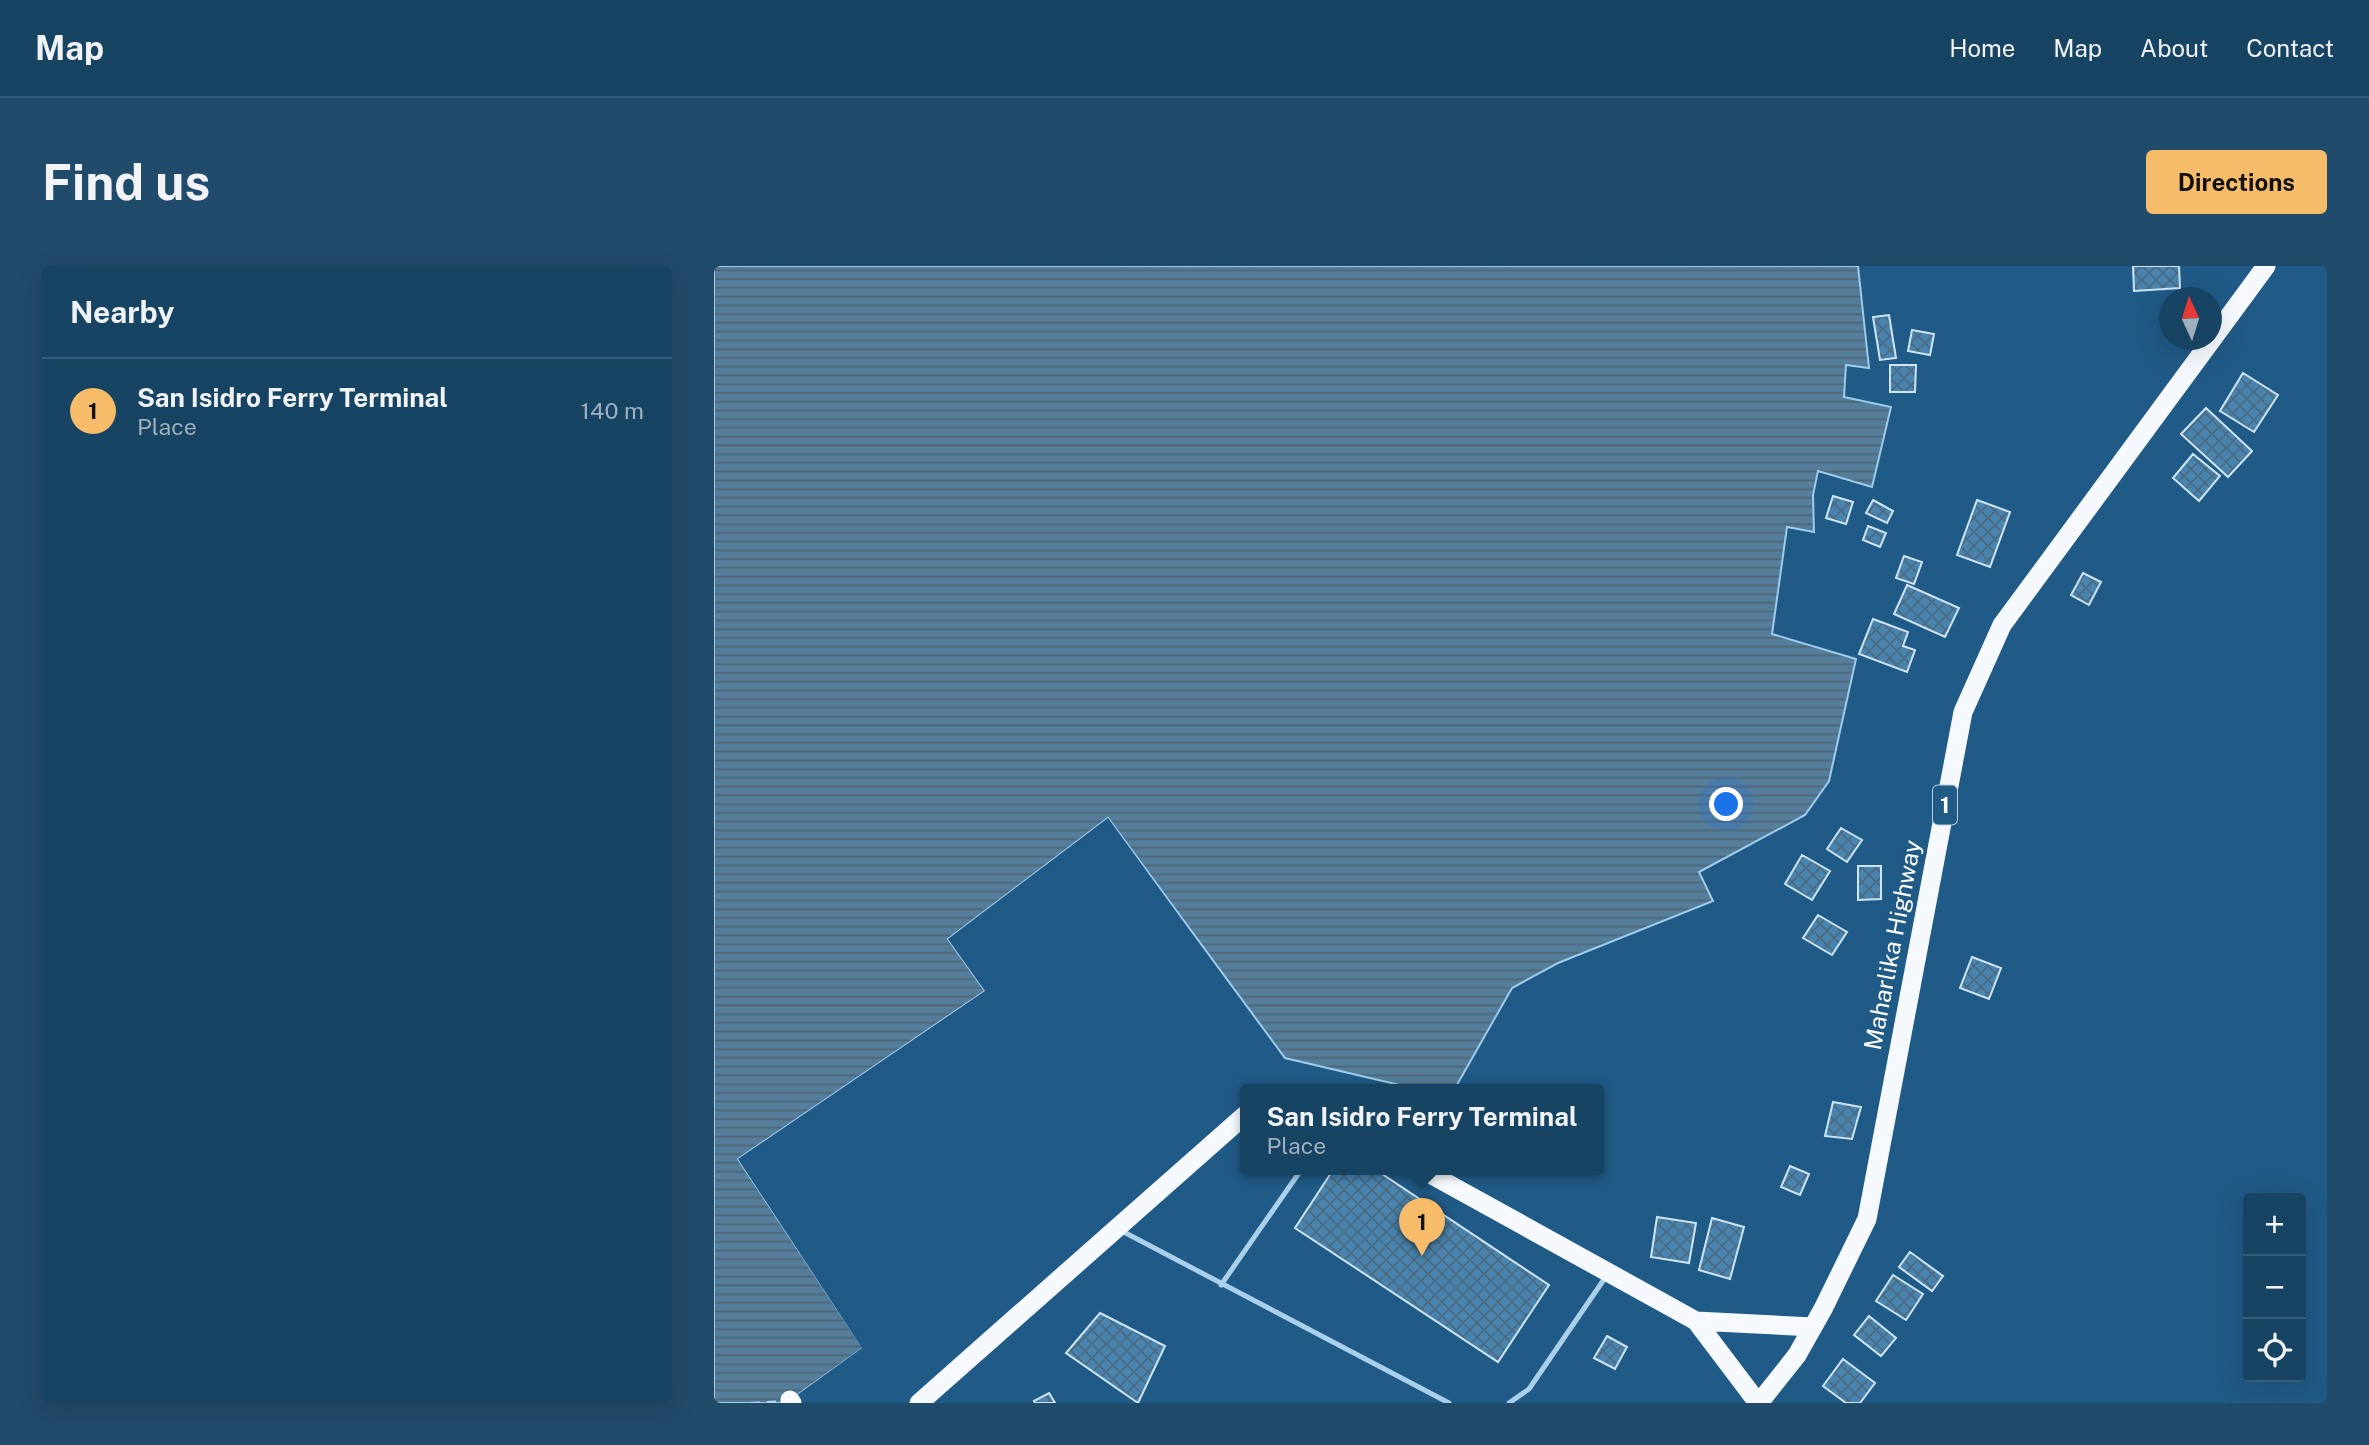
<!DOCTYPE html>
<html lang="en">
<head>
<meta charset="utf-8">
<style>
	:root { --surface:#184464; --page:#214b6a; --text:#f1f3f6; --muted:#9fb0bf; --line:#365c78; --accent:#f7bc6a }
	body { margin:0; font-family:"Public Sans",sans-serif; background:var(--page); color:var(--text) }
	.controls { position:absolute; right:21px; bottom:21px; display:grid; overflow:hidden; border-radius:7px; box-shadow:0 7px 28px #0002 }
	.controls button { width:63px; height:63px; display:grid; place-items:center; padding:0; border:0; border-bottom:2px solid var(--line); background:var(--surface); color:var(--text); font:35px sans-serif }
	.compass { position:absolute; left:1445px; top:21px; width:63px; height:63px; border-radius:50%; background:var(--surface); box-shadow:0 7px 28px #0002; rotate:356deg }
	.you { position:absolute; left:1013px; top:539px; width:24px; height:24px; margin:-18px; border:5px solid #fff; border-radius:50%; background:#1a73e8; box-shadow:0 0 0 10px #1a73e833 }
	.badge { display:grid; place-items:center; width:46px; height:46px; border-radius:50%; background:var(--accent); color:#111; font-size:23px; font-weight:700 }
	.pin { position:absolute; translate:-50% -58px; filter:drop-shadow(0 2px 4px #0008) }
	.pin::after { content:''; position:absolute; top:37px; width:24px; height:21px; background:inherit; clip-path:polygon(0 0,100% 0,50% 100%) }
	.popup { position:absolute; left:526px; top:818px; width:364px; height:91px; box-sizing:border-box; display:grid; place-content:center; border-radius:7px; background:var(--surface); filter:drop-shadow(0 2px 5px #0005); font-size:23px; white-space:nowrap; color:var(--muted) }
	.popup b { font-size:26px; color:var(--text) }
	.popup::after { content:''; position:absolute; left:50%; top:100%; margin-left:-14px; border:14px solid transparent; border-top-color:var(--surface) }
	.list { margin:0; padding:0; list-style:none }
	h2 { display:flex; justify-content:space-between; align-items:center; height:91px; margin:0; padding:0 28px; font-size:30px }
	h2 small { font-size:23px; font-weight:400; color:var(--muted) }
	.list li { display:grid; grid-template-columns:46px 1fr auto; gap:21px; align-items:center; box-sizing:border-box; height:105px; padding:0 28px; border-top:2px solid var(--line) }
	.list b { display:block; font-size:26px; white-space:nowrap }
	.list p { margin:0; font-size:23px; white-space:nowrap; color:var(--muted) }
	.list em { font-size:23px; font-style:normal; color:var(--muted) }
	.icon { flex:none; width:38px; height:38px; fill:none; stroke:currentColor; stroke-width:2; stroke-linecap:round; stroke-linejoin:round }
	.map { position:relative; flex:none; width:1613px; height:1137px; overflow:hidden; border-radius:7px }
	header { display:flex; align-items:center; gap:42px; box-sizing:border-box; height:98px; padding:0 35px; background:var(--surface); border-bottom:2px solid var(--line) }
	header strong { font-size:33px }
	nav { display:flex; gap:38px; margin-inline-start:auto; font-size:24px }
	.intro { display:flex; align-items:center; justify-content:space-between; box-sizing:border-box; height:168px; padding:0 42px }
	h1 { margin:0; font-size:49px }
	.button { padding:18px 32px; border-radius:7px; background:var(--accent); color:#111; font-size:24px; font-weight:700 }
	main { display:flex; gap:42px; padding:0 42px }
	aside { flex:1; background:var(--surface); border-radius:7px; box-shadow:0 7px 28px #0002 }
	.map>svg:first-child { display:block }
	.water { fill:url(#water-rules); stroke:#9dcceb; stroke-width:2 }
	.pier { fill:#205a86 }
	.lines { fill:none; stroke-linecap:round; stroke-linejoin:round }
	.ferry { stroke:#b5d9f1; stroke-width:2; stroke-dasharray:9 7; stroke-linecap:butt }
	.building { fill:url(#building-cross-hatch); stroke:#cee6f7; stroke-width:2 }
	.service { stroke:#aacfea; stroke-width:5 }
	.trunk { stroke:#f6fafe; stroke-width:19 }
	.labels { text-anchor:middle; stroke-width:7; stroke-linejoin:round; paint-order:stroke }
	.shield { fill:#205a86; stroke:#bccedb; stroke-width:2 }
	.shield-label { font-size:23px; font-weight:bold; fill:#fff }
	.street-label { font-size:24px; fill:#fff; stroke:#205a86 }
</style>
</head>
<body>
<header>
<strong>Map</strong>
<nav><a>Home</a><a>Map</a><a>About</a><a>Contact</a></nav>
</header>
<div class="intro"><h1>Find us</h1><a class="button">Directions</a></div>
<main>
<aside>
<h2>Nearby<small></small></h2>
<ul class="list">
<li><span class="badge">1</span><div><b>San Isidro Ferry Terminal</b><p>Place</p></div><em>140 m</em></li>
</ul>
</aside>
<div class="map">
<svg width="1613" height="1137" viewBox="0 0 1613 1137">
	<defs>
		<pattern id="water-rules" width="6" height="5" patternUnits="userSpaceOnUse" patternTransform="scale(1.75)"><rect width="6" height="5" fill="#547e9c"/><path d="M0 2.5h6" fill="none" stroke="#506574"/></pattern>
		<pattern id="building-cross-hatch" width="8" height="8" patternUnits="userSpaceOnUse" patternTransform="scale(1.75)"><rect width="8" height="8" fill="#4984af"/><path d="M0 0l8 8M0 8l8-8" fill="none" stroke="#4a6b82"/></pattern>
	</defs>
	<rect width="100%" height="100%" fill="#205a86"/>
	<path class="water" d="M0 0H1144L1155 102 1132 99 1130 131 1177 141 1158 221 1104 205 1099 229 1100 266 1073 261 1058 368 1142 393 1115 515 1091 549 985 606 999 635 844 697 798 722 740 824H707L571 792 394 552 234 673 271 725 24 893 149 1082 72 1137H0Z"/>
	<path class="pier" d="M394 552 571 796 394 557 239 674 274 723V727L29 894 152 1081 78 1137H72L148 1082 24 893 271 725 234 673Z"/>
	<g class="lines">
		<path class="ferry" d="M37 1137 68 1135"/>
	</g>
	<path class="building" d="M1419 0H1465L1466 22 1420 25Z
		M1175 49 1182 92 1166 94 1159 51Z
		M1198 64 1220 68 1216 89 1194 85Z
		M1176 99H1202L1201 126H1176Z
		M1529 107 1564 129 1540 166 1506 145Z
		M1492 142 1538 185 1514 211 1467 168Z
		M1479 188 1506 210 1485 235 1459 212Z
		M1119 230 1139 236 1132 258 1112 252Z
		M1159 234 1179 245 1173 257 1152 247Z
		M1263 234 1296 246 1276 301 1243 289Z
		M1154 260 1172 267 1166 281 1149 274Z
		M1190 290 1208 296 1200 318 1182 312Z
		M1369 307 1387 316 1375 339 1357 329Z
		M1193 319 1245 342 1231 371 1180 348Z
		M1159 353 1194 366 1189 380 1201 384 1193 406 1145 388Z
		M1127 562 1148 574 1133 596 1113 583Z
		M1088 589 1116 605 1098 634 1071 618Z
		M1144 600H1167V633L1144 634Z
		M1104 649 1133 666 1118 689 1089 672Z
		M1258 691 1287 702 1275 733 1246 722Z
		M1119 836 1147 841 1138 873 1111 870Z
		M1076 900 1095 908 1086 929 1067 921Z
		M619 904H662L835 1019 784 1096 581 962Z
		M943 951 982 957 975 997 937 991Z
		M998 952 1030 961 1016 1013 985 1004Z
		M1196 986 1229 1010 1218 1025 1185 1001Z
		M1179 1009 1209 1028 1192 1054 1162 1035Z
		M386 1047 451 1080 424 1137 352 1087Z
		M1155 1050 1182 1072 1167 1090 1140 1069Z
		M893 1070 913 1081 901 1103 880 1092Z
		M1129 1093 1161 1117 1146 1137H1132L1109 1120Z
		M335 1127 341 1137H321L320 1135Z"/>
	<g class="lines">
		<path class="service" d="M406 964 735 1137
			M507 1019 587 904
			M795 1137 815 1123 893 1009"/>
		<path class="trunk" d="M709 904 982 1055 1099 1061
			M982 1055 1044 1137
			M76 1134 78 1137
			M205 1137 531 849
			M1045 1137 1083 1089 1109 1043 1153 953 1249 446 1288 359 1552 0"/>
	</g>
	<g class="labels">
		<rect class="shield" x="1219" y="519.5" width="24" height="39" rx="5"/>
		<g class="shield-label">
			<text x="1231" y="547">1</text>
		</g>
		<g class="street-label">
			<text transform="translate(1179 679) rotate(-79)" y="8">Maharlika Highway</text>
		</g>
	</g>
</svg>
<div class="controls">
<button>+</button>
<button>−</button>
<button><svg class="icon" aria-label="locate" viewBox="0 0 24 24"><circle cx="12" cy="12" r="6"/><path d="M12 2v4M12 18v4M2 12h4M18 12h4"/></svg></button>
</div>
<svg class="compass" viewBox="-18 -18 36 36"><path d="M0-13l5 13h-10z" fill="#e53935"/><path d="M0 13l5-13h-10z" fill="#9fb0bf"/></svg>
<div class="you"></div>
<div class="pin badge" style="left:708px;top:990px">1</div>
<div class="popup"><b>San Isidro Ferry Terminal</b>Place</div>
</div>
</main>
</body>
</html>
